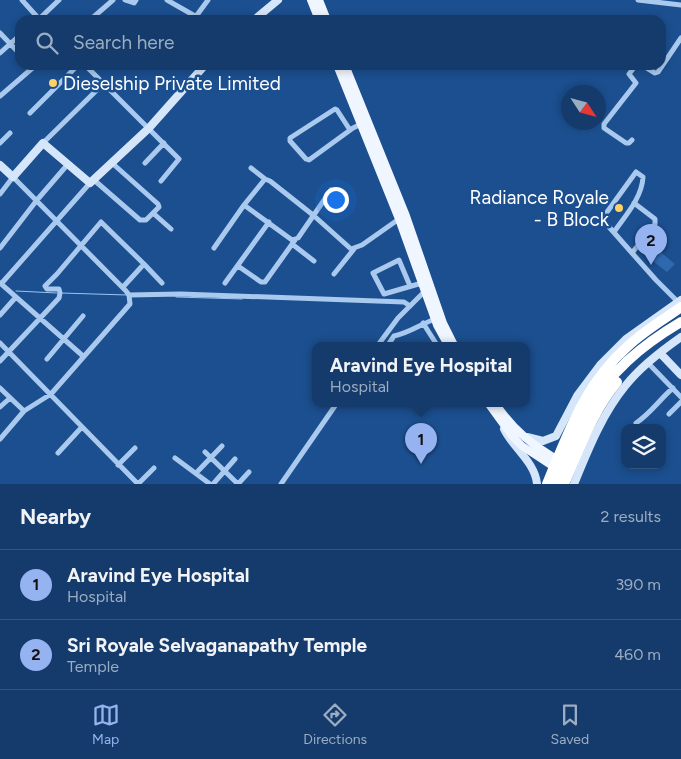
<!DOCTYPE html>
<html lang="en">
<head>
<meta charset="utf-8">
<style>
	:root { --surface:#143b6b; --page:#214673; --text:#f1f3f6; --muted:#9dadc1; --line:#33557e; --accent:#95b2f1 }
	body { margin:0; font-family:Figtree,sans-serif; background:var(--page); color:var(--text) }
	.controls { position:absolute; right:15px; bottom:15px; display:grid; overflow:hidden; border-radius:10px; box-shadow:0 2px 8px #0003 }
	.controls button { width:45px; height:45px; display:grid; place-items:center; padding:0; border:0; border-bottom:1px solid var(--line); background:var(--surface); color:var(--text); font:25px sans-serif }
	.compass { position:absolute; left:561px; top:85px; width:45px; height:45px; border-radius:50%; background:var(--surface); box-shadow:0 2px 8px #0003; rotate:126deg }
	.you { position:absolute; left:335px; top:199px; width:18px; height:18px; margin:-12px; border:4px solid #fff; border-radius:50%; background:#1a73e8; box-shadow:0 0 0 8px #1a73e833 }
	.badge { display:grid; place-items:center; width:32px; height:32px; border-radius:50%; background:var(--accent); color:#111; font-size:16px; font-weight:700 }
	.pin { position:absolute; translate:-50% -41px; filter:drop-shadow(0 1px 2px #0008) }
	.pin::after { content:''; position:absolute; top:26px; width:18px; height:15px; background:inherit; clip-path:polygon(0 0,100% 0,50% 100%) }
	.popup { position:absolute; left:312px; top:342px; width:218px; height:65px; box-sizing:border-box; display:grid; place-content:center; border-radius:10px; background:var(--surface); filter:drop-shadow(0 1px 4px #0005); font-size:16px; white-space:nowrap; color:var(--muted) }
	.popup b { font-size:19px; color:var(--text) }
	.popup::after { content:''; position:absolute; left:50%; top:100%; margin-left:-10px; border:10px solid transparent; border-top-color:var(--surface) }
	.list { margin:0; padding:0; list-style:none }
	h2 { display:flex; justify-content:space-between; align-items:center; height:65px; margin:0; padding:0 20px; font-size:21px }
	h2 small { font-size:16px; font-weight:400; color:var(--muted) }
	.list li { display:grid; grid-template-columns:32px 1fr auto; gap:15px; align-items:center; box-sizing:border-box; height:70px; padding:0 20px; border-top:1px solid var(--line) }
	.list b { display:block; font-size:19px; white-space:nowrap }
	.list p { margin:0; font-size:16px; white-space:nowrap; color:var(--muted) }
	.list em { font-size:16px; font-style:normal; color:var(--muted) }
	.icon { flex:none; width:28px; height:28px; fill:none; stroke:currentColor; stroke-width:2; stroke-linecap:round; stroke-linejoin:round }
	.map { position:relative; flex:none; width:681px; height:484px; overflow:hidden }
	.search { position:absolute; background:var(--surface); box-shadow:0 2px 8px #0003; left:15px; right:15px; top:15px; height:55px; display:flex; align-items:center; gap:12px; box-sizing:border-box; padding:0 18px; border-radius:15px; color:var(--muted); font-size:19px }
	.sheet { height:205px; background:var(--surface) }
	nav { display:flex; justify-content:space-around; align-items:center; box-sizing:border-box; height:70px; border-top:1px solid var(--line); background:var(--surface); font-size:14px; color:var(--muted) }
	nav a { display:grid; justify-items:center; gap:2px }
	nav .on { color:var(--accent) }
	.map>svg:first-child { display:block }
	.green { fill:#2e69ad }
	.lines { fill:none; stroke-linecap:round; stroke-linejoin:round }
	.stream { stroke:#9cc4f0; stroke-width:1 }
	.street { stroke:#a9c9ee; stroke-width:5 }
	.secondary { stroke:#d6e6fa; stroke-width:8 }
	.primary { stroke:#f0f6ff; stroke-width:8 }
	.highway { stroke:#fff; stroke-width:10 }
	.poi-dot { fill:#ffd166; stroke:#1b4f8f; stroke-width:2 }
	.labels { text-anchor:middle; stroke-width:5; stroke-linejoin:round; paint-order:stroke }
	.poi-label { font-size:19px; fill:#fff; stroke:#1b4f8f; text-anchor:start }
</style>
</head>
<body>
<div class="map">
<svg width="681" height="484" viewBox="0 0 681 484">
	<rect width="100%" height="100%" fill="#1b4f8f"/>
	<path class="green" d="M658 250 675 264 667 272 650 259Z"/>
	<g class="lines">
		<path class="stream" d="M16 291 57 293
			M61 293 127 295
			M176 297 242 299"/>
		<path class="street" d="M22 0 40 20
			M125 0 134 3 136 0
			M167 0 195 16 197 15 208 0
			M638 0 681 5
			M38 20 59 0
			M90 20 113 0
			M0 33 20 54
			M0 53 20 35
			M85 65 179 159 161 181
			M642 65 655 73 658 72 681 38
			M0 96 36 65
			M30 113 78 65
			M350 130 337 110 335 109 290 138V141L306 159 309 160 353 128 361 124
			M632 140 629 143H626L604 128V124L636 83 629 74 636 65
			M0 143 10 133
			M43 143 104 83
			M145 163 164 143
			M265 179 270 181 313 215 351 249 362 245 399 219
			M94 180 140 220H146L159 207 158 204 112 163
			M0 194 13 177 126 291 129 295 130 304 51 394 24 411 0 439
			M634 203 655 219V224L632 253 656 280 678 302
			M244 205 292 240 298 238 331 190
			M153 213 171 229
			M614 232C625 216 642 198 643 177L636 172 602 219 632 253
			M292 244 314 261
			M0 248 37 200 68 164
			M214 248 244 205 265 179 251 168
			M144 264 162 283
			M238 266 261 282H265L295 240
			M334 274 354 249
			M0 283 83 356
			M225 283 269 222
			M1 284 90 183
			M410 286 399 260 373 273 384 294 422 283
			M129 295 181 294 404 302 410 306
			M0 315 16 297
			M423 323 437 345
			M0 343 138 484
			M378 345 398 318 425 291
			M388 345 394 336C409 333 421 324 435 319
			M47 359 83 316
			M0 361 59 298 60 293 59 289H47L45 286 57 274 101 222 144 264 123 287
			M648 363 681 397
			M0 388 24 411
			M0 407 10 398
			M669 414 681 402
			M636 423C650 414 660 399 673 388
			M205 452 238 484
			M58 453 81 428
			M175 458 210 484
			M118 465 135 448
			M198 471 222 446
			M214 483 235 459
			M138 484 154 468
			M238 484 249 472
			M281 484 337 403"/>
		<path class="secondary" d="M254 20 278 0
			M0 165 13 177 43 143 90 183 149 128 205 65
			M660 353 681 375
			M504 429C513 448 535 462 537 484
			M527 437 543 441 556 436 577 396 601 364 626 339 681 300
			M574 484C588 450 602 414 626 385 641 366 661 351 681 337"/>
		<path class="primary" d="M311 0 319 20
			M319 0 327 20
			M337 65 399 219 437 325 448 345
			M345 65 406 216 443 323 454 345
			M488 403 512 436 522 446 557 469
			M495 403C515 432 531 444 561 462"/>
		<path class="highway" d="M547 484C569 431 584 385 628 346 644 331 663 320 681 307
			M556 484C565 461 574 436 586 414 608 373 642 345 681 322
			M564 484C580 449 592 412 617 382"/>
	</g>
	<g class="poi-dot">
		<circle cx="53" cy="83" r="5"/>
		<circle cx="619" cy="208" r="5"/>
	</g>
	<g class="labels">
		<g class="poi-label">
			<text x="63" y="90">Dieselship Private Limited</text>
			<text x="609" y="204" text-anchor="end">Radiance Royale<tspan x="609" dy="22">- B Block</tspan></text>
		</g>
	</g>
</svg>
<div class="controls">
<button><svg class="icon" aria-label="layers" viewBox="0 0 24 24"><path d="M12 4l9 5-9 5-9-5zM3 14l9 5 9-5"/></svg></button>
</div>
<svg class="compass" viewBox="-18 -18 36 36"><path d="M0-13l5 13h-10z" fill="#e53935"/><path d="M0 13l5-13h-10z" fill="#9dadc1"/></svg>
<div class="you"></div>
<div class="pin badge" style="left:421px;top:464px">1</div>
<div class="popup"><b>Aravind Eye Hospital</b>Hospital</div>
<div class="pin badge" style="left:651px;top:265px">2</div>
<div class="search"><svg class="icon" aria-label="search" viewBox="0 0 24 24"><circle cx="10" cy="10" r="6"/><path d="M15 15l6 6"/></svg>Search here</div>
</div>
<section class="sheet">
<h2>Nearby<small>2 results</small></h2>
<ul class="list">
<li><span class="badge">1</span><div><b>Aravind Eye Hospital</b><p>Hospital</p></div><em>390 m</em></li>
<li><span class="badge">2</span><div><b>Sri Royale Selvaganapathy Temple</b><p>Temple</p></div><em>460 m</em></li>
</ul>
</section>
<nav>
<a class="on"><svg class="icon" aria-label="map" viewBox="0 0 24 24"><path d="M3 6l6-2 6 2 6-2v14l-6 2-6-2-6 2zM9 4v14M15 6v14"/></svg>Map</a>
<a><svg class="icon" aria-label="directions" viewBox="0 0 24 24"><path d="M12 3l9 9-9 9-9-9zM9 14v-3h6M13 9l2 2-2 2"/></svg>Directions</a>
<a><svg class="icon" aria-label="saved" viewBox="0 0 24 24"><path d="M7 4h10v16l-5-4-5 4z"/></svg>Saved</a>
</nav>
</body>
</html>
